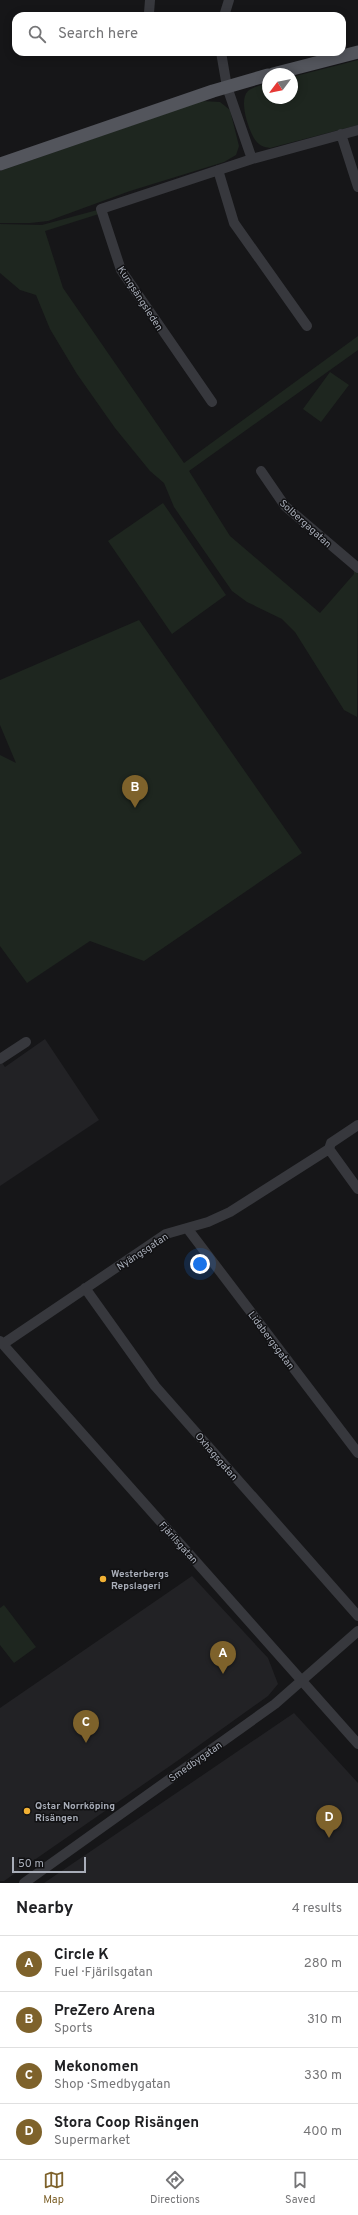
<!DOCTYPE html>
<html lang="en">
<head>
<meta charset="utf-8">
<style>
	:root { --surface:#fff; --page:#f6f6f6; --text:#202124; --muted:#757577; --line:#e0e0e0; --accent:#7e622b }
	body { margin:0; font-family:Overpass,sans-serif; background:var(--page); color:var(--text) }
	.compass { position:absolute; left:262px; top:68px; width:36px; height:36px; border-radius:50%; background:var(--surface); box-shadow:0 2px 10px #0003; rotate:238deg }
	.scale { position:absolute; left:12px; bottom:10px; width:74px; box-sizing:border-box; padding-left:4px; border:2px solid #a8adb8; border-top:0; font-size:11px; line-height:14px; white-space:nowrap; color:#a8adb8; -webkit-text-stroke:3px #111113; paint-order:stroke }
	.you { position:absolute; left:200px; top:1264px; width:14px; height:14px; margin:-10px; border:3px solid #fff; border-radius:50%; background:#1a73e8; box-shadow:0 0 0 6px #1a73e833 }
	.badge { display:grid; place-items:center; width:26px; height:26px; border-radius:50%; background:var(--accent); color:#fff; font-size:13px; font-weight:700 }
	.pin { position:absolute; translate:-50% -33px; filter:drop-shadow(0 1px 2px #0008) }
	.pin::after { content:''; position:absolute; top:21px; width:14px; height:12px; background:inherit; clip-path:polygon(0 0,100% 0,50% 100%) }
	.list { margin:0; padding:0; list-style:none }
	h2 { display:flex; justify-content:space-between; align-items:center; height:52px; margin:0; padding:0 16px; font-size:17px }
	h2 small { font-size:13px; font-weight:400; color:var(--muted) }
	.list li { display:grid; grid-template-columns:26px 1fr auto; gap:12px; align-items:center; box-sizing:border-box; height:56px; padding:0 16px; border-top:1px solid var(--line) }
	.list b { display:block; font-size:15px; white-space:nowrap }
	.list p { margin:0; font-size:13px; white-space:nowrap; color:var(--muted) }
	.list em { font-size:13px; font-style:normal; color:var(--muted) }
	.icon { flex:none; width:22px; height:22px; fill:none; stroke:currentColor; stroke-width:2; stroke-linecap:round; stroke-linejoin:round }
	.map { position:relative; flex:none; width:358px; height:1883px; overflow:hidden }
	.search { position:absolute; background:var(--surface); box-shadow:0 2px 10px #0003; left:12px; right:12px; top:12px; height:44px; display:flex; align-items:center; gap:10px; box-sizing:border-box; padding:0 14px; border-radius:12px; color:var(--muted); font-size:15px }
	.sheet { height:276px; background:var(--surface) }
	nav { display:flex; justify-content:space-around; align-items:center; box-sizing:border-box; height:56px; border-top:1px solid var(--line); background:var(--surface); font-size:11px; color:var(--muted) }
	nav a { display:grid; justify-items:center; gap:2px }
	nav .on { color:var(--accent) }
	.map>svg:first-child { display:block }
	.built { fill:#222225 }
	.green { fill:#1e261f }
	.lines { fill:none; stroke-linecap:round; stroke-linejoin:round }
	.minor { stroke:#37383d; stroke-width:10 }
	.major { stroke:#53555c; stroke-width:13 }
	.poi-dot { fill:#f2b134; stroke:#111113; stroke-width:1.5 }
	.labels { text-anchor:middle; stroke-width:3; stroke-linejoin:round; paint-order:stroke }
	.street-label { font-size:10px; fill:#a8adb8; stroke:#111113 }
	.poi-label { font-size:10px; font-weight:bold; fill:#a8adb8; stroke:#111113; text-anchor:start }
</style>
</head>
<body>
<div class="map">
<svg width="358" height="1883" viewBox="0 0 358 1883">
	<rect width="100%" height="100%" fill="#161618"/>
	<path class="built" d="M45 1039 99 1120 0 1186V1060L5 1067Z
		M192 1576 268 1658 278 1684 268 1696 180 1759 4 1881H0V1708Z
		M294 1713 358 1783V1883H44Z"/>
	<path class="green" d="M358 60V125L270 148C264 147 260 146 256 141 249 132 238 100 248 91 252 87 262 85 268 83V98H292V77Z
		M202 101 220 102 230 110 239 146 236 155 224 162 130 191 48 221 30 223H0V171Z
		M101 209 102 213 45 231 63 288 184 463 358 336V350L189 471 230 536 320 613 354 574 353 565 358 568 357 717 344 710 295 632 282 619 247 602 232 591 174 507 164 483 150 471 115 428 77 374 50 329 36 295 20 290 0 273V224L42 225Z
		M330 372 349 385 321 422 303 409Z
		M163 503 226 595 172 634 108 541Z
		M139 620 302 853 144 961 90 941 27 983 0 946V755L16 763 0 725V680Z
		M4 1605 36 1647 14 1663 0 1645V1608Z"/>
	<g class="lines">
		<path class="minor" d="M149 13 150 0
			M224 16 229 0
			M221 52 227 87 252 159
			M341 134 358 187
			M218 170 234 223 307 326
			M212 402 121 270 101 209 252 159 358 130
			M261 471 285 506 358 568
			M0 1059 26 1042
			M329 1149 358 1189
			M329 1149 331 1143 358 1125
			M187 1228 358 1453
			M85 1288 155 1386 358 1616
			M0 1341 358 1744
			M3 1344 166 1234 208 1222 230 1212 329 1149
			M24 1883 275 1704 358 1631"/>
		<path class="major" d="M273 74 358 52
			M0 164 213 91 268 75"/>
	</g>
	<g class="poi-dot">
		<circle cx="103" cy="1579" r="4"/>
		<circle cx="27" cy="1811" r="4"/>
	</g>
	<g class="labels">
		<g class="street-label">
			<text transform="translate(141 298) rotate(57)" y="4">Kungsängsleden</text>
			<text transform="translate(306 523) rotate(42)" y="4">Solbergagatan</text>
			<text transform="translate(142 1251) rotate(-33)" y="4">Nyängsgatan</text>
			<text transform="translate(272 1340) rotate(53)" y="4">Lidabergsgatan</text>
			<text transform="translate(217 1456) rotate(49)" y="4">Oxhagsgatan</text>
			<text transform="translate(179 1542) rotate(48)" y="4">Fjärilsgatan</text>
			<text transform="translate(195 1761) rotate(-35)" y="4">Smedbygatan</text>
		</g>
		<g class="poi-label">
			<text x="111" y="1577">Westerbergs<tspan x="111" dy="12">Repslageri</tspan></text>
			<text x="35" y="1809">Qstar Norrköping<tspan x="35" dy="12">Risängen</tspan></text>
		</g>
	</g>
</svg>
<svg class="compass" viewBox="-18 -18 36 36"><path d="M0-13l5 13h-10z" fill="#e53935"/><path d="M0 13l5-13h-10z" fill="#757577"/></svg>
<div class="scale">50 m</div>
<div class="you"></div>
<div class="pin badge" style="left:223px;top:1674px">A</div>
<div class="pin badge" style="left:135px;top:808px">B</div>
<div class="pin badge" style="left:86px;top:1743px">C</div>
<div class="pin badge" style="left:329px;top:1838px">D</div>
<div class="search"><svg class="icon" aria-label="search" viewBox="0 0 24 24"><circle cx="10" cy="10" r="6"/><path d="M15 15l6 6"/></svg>Search here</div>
</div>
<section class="sheet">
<h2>Nearby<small>4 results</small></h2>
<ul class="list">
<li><span class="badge">A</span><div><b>Circle K</b><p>Fuel · Fjärilsgatan</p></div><em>280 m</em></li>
<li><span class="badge">B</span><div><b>PreZero Arena</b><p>Sports</p></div><em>310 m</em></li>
<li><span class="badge">C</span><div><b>Mekonomen</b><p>Shop · Smedbygatan</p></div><em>330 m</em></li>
<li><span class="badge">D</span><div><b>Stora Coop Risängen</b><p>Supermarket</p></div><em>400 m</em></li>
</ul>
</section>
<nav>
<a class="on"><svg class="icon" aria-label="map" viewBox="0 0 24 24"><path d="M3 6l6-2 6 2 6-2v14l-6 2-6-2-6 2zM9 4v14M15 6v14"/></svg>Map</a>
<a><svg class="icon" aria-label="directions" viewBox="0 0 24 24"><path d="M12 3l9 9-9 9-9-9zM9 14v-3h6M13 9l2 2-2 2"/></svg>Directions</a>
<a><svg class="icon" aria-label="saved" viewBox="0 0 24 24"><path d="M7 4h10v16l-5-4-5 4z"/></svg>Saved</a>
</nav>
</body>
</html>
